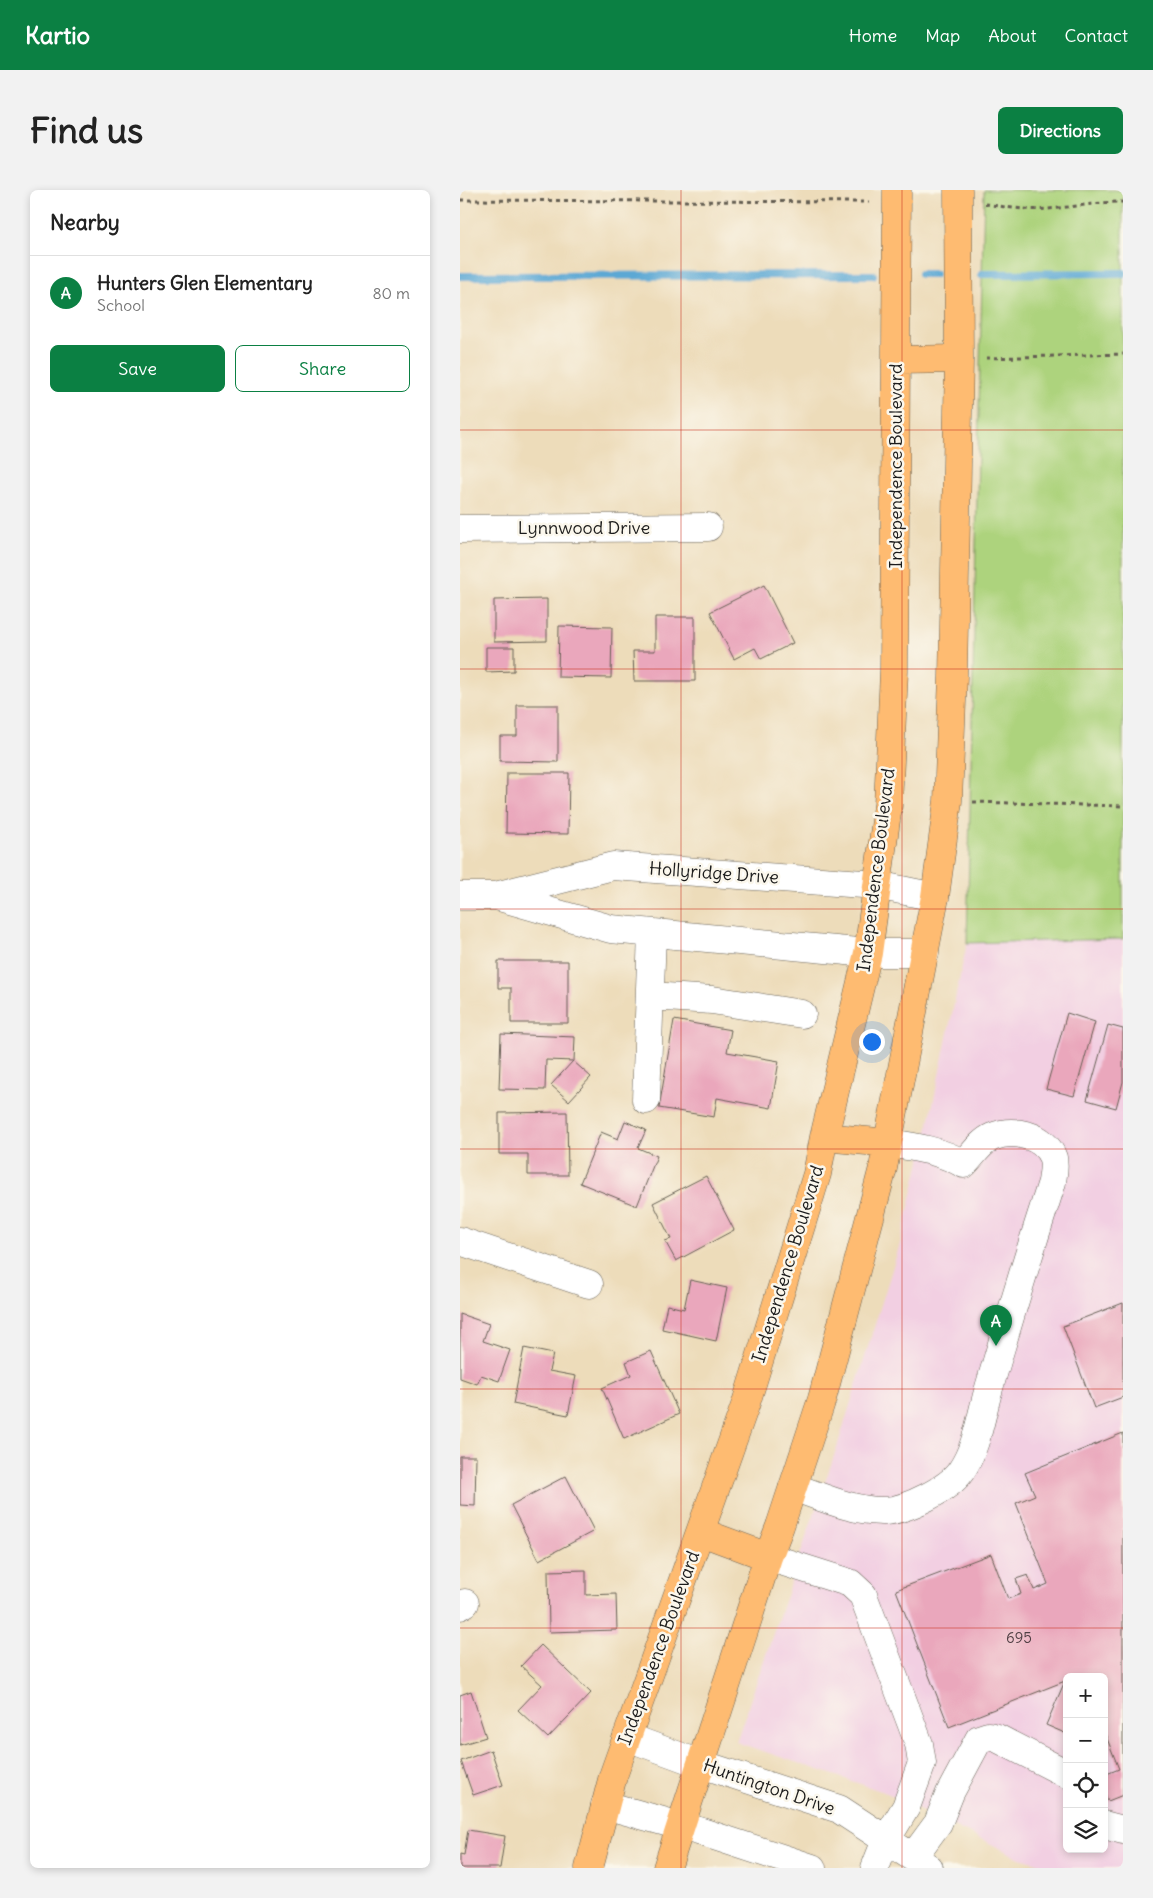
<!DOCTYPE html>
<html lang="en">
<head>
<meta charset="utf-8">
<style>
	:root { --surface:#fff; --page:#f2f2f2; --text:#222; --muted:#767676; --line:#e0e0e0; --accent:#0b8043 }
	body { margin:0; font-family:Delius,sans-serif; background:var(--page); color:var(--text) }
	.controls { position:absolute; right:15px; bottom:15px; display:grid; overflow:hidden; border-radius:8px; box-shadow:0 2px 8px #0003 }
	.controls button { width:45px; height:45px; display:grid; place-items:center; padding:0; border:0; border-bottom:1px solid var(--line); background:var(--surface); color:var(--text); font:25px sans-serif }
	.you { position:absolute; left:411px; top:851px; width:18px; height:18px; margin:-12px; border:4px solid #fff; border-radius:50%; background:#1a73e8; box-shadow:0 0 0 8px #1a73e833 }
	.badge { display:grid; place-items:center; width:32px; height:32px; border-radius:50%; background:var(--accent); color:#fff; font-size:16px; font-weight:700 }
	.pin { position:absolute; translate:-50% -41px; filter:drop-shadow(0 1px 2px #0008) }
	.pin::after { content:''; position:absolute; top:26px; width:18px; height:15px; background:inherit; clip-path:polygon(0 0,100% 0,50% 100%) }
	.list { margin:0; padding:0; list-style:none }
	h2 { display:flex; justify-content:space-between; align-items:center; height:65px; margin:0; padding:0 20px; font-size:21px }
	h2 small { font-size:16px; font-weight:400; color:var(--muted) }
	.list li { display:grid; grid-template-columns:32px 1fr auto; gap:15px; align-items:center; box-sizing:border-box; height:75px; padding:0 20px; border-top:1px solid var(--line) }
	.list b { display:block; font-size:19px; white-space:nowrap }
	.list p { margin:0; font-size:16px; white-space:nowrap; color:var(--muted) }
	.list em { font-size:16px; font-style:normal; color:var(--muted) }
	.actions { display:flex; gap:10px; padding:15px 20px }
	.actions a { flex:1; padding:11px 0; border:1px solid var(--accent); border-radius:8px; text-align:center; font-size:18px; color:var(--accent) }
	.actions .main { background:var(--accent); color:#fff }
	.icon { flex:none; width:28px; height:28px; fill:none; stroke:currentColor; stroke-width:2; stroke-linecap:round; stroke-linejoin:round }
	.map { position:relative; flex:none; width:663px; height:1678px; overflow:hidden; border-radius:8px }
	header { display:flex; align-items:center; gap:30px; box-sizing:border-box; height:70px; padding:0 25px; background:var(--accent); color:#fff }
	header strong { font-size:24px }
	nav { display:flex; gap:28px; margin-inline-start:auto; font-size:18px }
	.intro { display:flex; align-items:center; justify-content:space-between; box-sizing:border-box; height:120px; padding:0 30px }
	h1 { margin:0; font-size:35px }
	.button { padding:12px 22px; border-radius:8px; background:var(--accent); color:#fff; font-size:18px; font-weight:700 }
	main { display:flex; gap:30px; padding:0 30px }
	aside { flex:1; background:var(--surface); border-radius:8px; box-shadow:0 2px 8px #0003 }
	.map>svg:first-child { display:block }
	.built { fill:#f2cfe2; fill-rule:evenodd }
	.green { fill:#add37d; stroke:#64784c }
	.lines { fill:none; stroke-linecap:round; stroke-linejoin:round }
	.stream { stroke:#5ca8d4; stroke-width:8 }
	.building { fill:#eaa7bc }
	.minor-casing { stroke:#655f53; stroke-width:29 }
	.major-casing { stroke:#655f53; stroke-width:29 }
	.path { stroke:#655f53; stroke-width:3; stroke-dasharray:4 4; stroke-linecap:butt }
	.minor { stroke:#fff; stroke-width:28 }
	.major { stroke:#febb71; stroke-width:28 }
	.grid { fill:none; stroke:#c8321e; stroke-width:1; stroke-opacity:0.55 }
	.labels { text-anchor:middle; stroke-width:5; stroke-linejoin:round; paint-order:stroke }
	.number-label { font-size:15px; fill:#503f44 }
	.street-label { font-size:18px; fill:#1c1c1c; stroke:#fbf7ec }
</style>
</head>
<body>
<header>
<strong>Kartio</strong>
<nav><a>Home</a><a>Map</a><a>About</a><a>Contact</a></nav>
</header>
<div class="intro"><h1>Find us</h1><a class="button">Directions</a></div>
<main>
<aside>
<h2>Nearby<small></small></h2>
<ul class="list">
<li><span class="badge">A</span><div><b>Hunters Glen Elementary</b><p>School</p></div><em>80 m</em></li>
</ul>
<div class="actions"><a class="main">Save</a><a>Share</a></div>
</aside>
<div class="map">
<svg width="663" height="1678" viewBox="0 0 663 1678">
	<rect width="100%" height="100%" fill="#fbf7ec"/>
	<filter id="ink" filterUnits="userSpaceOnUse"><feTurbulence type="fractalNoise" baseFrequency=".02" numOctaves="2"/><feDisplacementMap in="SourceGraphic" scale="10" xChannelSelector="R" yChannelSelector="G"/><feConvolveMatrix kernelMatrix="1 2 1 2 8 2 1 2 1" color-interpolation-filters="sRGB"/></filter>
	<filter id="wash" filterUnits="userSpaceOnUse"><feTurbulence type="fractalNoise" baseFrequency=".0096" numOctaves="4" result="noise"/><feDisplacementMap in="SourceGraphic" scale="20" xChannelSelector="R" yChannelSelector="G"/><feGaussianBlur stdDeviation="1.12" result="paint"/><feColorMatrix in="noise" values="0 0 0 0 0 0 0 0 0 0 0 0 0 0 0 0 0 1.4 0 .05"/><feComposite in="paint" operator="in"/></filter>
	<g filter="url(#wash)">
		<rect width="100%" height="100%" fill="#eddcba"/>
		<path class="built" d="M663 749V1678H595L560 1668 424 1602 276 1552 377 1257 440 1054 467 942 507 753ZM607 1487H644V1659H607Z"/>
		<path class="green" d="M524 0H663V749L507 753Z"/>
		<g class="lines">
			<path class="stream" d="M461 84H475
				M522 84 663 83
				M0 86 413 85"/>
		</g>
		<g id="blocks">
			<path class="building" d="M304 395 333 453 301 469 295 458 274 469 250 422Z
				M87 409V451L34 452V410Z
				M195 427H235V491H174L173 461H195Z
				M99 436 152 437 151 488 98 487Z
				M26 457H54V481L26 482Z
				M57 515H98V572L40 571V546H57Z
				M47 583H109L108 644 46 643Z
				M38 771H108V833H51V798H38Z
				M607 823 635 832 614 906 586 899Z
				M214 830 271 840 267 862 319 871 311 918 257 908 254 927 199 918Z
				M648 835 663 839V892L656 918 627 910Z
				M41 844 115 847 114 871 86 870 85 900 39 899Z
				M113 871 131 887 109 911 91 895Z
				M107 922 108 985H68V964H39V923Z
				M165 931 186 940 178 958 197 966 177 1016 120 993 141 942 158 949Z
				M246 986 274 1040 216 1071 205 1051 211 1049 193 1013Z
				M230 1090 267 1098 256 1151 202 1139 207 1115 224 1119Z
				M663 1113V1207L634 1218 603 1136Z
				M0 1124 29 1134 23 1151 50 1160 39 1191 21 1185 17 1194 0 1188Z
				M64 1158 93 1164 89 1181 116 1186 108 1225 53 1214Z
				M191 1161 219 1224 164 1249 142 1198 171 1185 166 1172Z
				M663 1243V1605L648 1611 644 1601V1585L659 1579 644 1541V1487H607V1544L586 1535 605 1491 489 1537 436 1400 531 1364 548 1409 561 1404 556 1389 568 1385 574 1400 588 1394 556 1313 575 1305 565 1283Z
				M0 1266H16L15 1316 0 1315Z
				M106 1286 134 1341 79 1370 51 1315Z
				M126 1380V1405L156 1404 157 1440 89 1442 88 1381Z
				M81 1455 131 1503 88 1548 58 1520 82 1495 61 1476Z
				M11 1501 26 1547 0 1555V1505Z
				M31 1560 43 1595 13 1605 1 1571Z
				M8 1640 45 1646 40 1678H0V1664L4 1665Z"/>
		</g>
	</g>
	<g filter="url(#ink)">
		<use href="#blocks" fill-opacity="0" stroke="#655f53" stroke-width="1"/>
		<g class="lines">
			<g class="minor-casing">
				<path id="minor" d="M0 339 248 337
					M0 706H35L153 676 417 695 475 707
					M36 706 151 739 408 763H465
					M190 806 252 810 342 824
					M186 910 192 743
					M0 1051 129 1094
					M333 1297C362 1307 394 1322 425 1321 446 1320 489 1299 501 1281 517 1258 521 1225 529 1198 549 1129 570 1060 592 992 593 984 595 976 593 968 585 945 553 938 532 947 521 952 512 966 504 974 479 960 455 957 428 953
					M308 1367 390 1393 403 1405 459 1554 462 1573 446 1617 426 1650 415 1678
					M0 1416 5 1413
					M167 1547 241 1574 379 1619 469 1678
					M145 1615 242 1642 352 1678
					M644 1635 663 1640
					M453 1667 478 1633 490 1603 519 1549 528 1546 537 1548 607 1584"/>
			</g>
			<g class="major-casing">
				<path id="major" d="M437 170 499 169
					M364 947 428 953
					M241 1342 308 1367
					M129 1678 153 1586 286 1213 357 984 364 947 408 763 428 615 434 481 437 0
					M207 1678 308 1367 320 1336 362 1209 423 978 475 707 488 611 493 486 499 169 498 0"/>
			</g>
			<path class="path" d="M0 10 409 12
				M525 14C546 17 568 21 588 19 614 17 638 12 663 12
				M526 168 663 164
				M513 612 663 616"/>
			<use href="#minor" class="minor"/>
			<use href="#major" class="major"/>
		</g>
	</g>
	<path class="grid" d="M221 0V1678M442 0V1678M0 240H663M0 479H663M0 719H663M0 959H663M0 1199H663M0 1438H663"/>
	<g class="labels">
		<g class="number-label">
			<text x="559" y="1453">695</text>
		</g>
		<g class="street-label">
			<text transform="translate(436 276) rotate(-90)" y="6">Independence Boulevard</text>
			<text x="124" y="344">Lynnwood Drive</text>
			<text transform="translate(416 680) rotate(-83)" y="6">Independence Boulevard</text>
			<text transform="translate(254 683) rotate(4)" y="6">Hollyridge Drive</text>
			<text transform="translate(328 1074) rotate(-73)" y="6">Independence Boulevard</text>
			<text transform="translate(199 1458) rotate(-70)" y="6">Independence Boulevard</text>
			<text transform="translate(309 1597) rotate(19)" y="6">Huntington Drive</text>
		</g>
	</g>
</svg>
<div class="controls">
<button>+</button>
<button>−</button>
<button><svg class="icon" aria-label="locate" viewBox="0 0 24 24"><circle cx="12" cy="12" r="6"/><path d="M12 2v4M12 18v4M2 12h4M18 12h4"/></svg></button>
<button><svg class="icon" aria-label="layers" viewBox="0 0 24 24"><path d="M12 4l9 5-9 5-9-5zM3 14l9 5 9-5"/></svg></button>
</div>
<div class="you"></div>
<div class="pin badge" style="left:536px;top:1156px">A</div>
</div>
</main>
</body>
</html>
